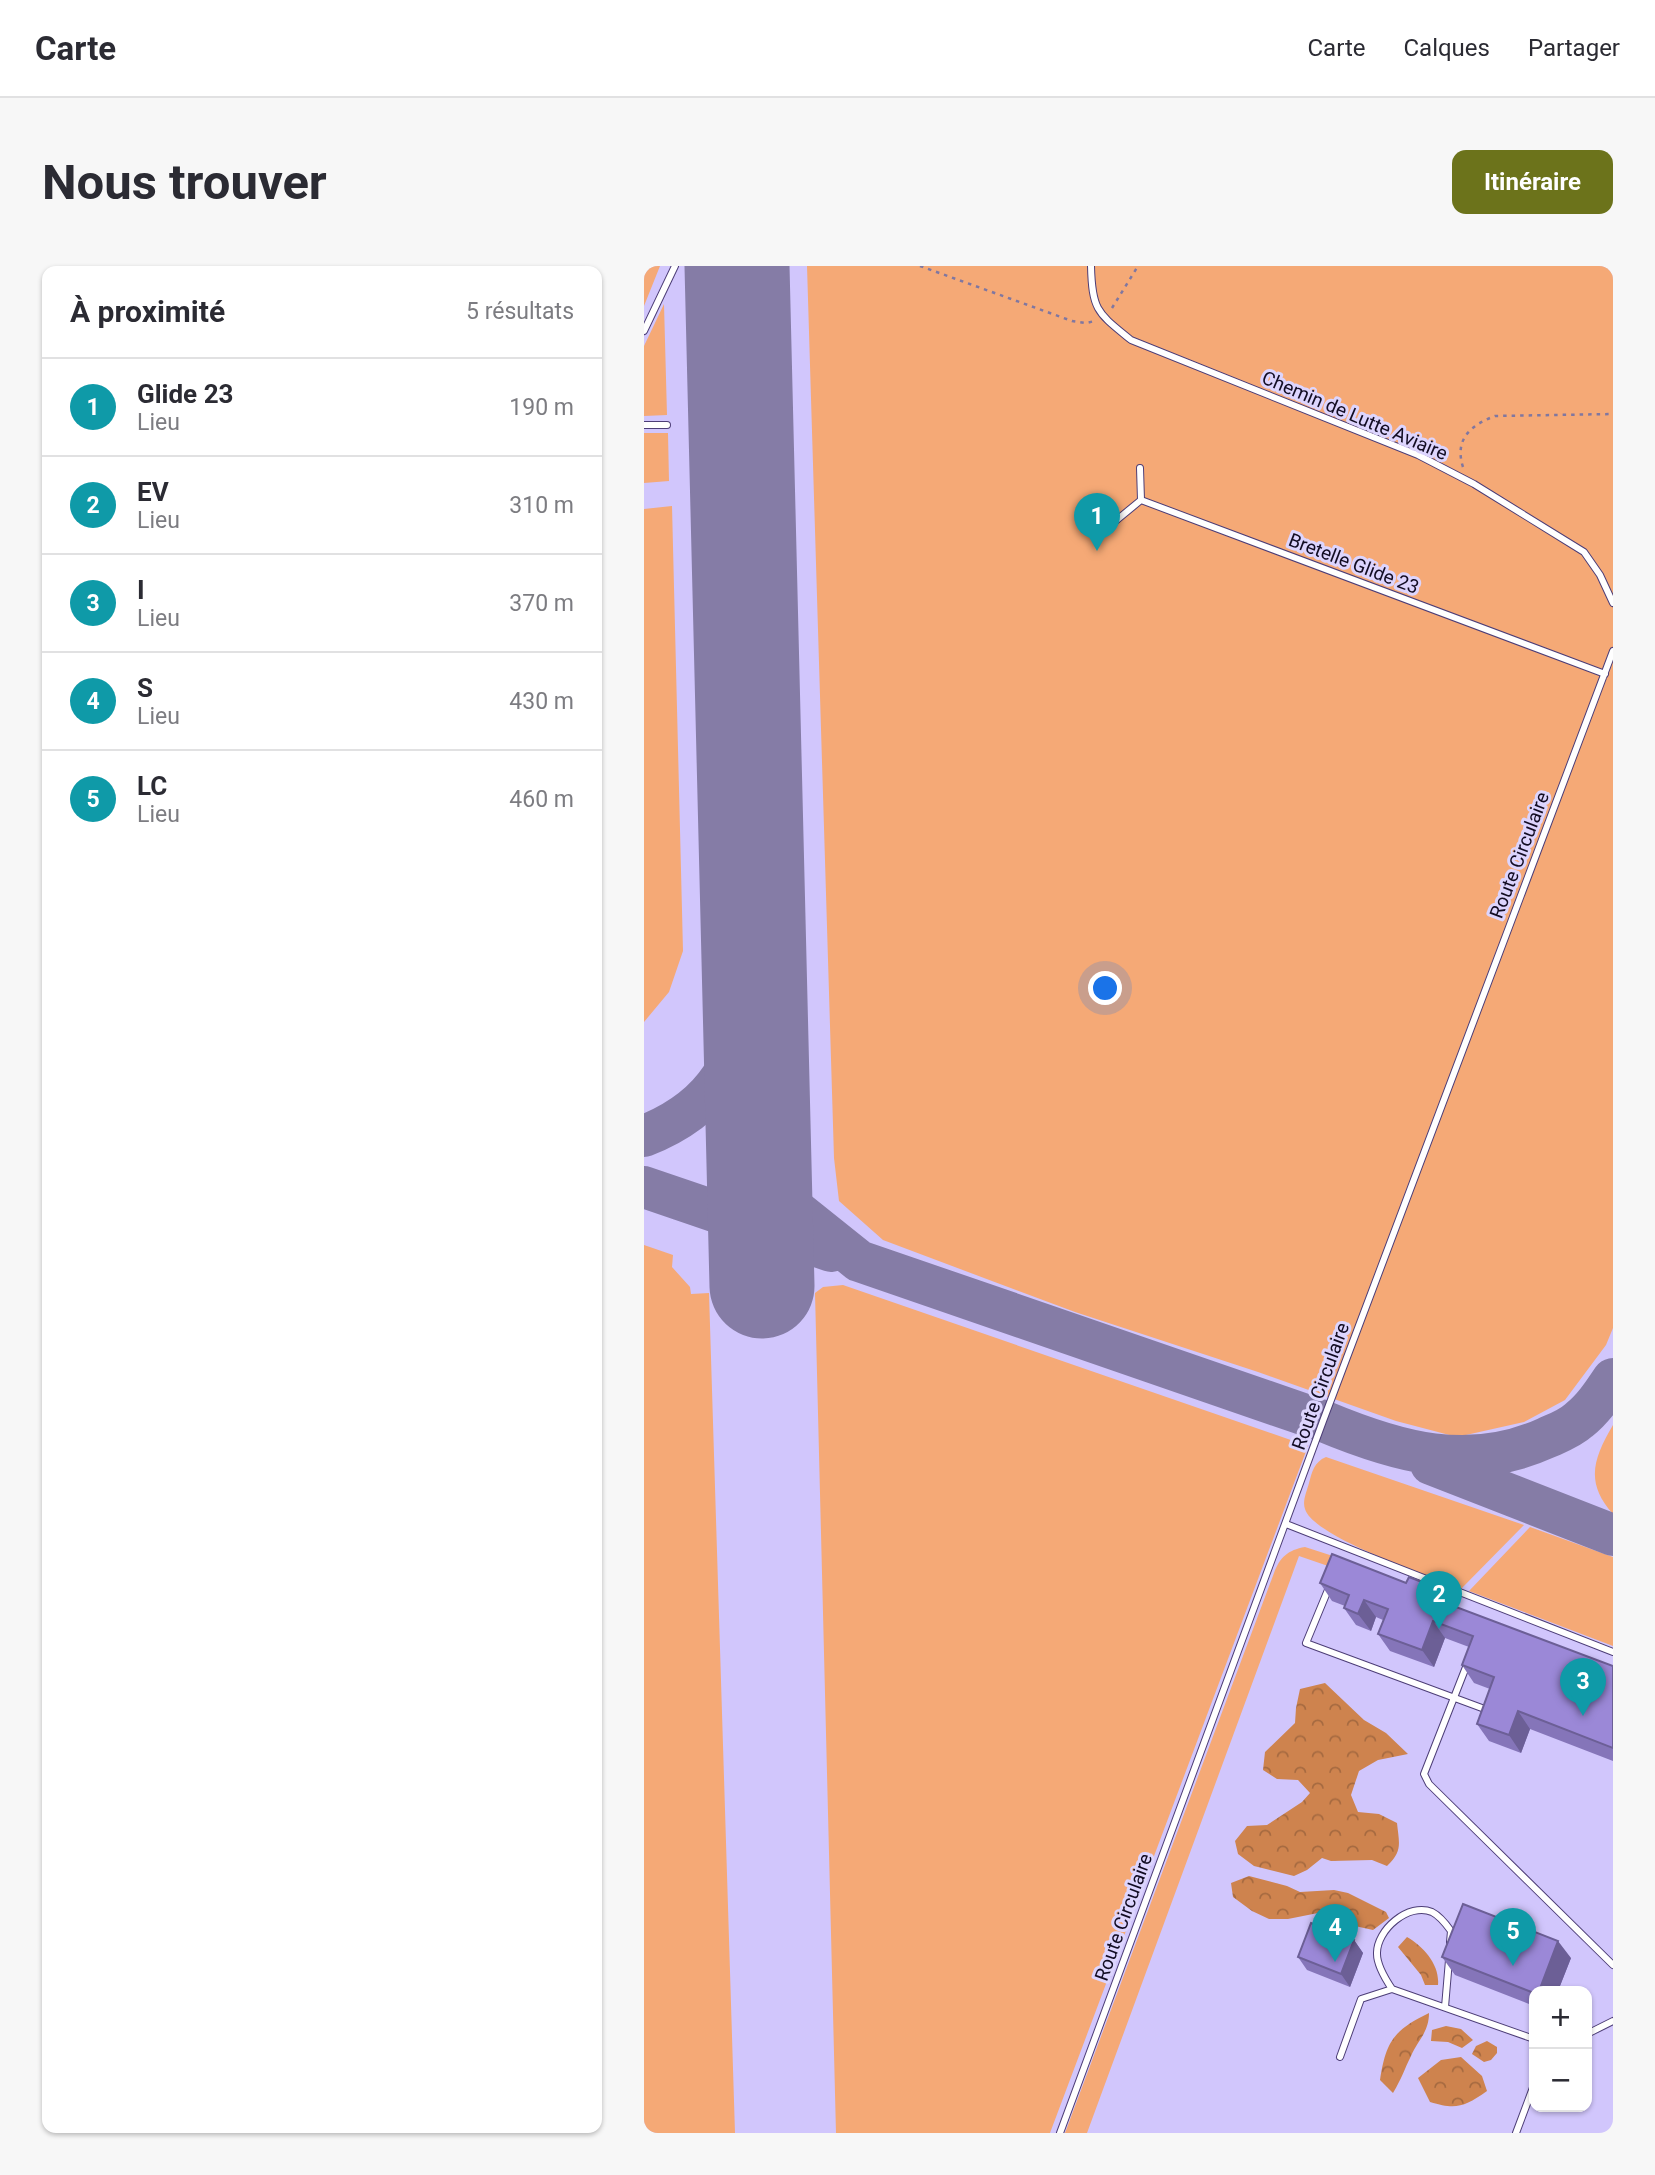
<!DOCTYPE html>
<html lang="fr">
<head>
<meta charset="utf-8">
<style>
	:root { --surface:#fff; --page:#f7f7f7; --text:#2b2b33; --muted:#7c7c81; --line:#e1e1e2; --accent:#6c731b }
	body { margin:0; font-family:Roboto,sans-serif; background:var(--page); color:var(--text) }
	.controls { position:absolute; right:21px; bottom:21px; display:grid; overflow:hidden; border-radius:14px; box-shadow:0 2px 5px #0004 }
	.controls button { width:63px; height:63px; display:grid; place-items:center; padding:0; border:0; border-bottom:2px solid var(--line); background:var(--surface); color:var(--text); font:35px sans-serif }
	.you { position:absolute; left:462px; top:723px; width:24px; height:24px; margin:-18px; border:5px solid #fff; border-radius:50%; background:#1a73e8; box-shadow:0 0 0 10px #1a73e833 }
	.badge { display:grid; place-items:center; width:46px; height:46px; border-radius:50%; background:var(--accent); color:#fff; font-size:23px; font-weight:700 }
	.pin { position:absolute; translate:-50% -58px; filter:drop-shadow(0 2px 4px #0008) }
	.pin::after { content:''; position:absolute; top:37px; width:24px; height:21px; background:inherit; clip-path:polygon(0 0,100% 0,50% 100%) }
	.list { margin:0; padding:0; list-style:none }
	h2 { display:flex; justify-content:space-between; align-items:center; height:91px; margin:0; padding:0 28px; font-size:30px }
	h2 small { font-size:23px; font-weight:400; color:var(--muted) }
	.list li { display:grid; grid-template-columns:46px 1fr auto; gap:21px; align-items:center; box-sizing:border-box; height:98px; padding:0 28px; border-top:2px solid var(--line) }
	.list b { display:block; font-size:26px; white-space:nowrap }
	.list p { margin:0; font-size:23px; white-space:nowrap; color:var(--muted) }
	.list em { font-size:23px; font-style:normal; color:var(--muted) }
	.map { position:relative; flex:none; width:969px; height:1867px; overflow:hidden; border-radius:14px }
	header { display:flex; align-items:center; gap:42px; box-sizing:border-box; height:98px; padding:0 35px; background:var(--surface); border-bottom:2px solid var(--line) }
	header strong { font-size:33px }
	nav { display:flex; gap:38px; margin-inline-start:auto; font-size:24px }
	.intro { display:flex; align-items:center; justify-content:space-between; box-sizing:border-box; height:168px; padding:0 42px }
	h1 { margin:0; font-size:49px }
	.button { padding:18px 32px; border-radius:14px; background:var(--accent); color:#fff; font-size:24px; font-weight:700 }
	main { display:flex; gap:42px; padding:0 42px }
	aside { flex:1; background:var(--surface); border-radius:14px; box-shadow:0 2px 5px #0004 }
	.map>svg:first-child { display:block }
	.grass { fill:#f5a976 }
	.forest { fill:url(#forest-crowns) }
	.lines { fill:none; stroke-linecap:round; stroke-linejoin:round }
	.taxiway { stroke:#857ca6; stroke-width:42 }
	.runway { stroke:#857ca6; stroke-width:105 }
	.lane-casing { stroke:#4d3e77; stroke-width:8 }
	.path { stroke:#8077a0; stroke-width:2.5; stroke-dasharray:3.5 5; stroke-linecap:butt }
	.lane { stroke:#fff; stroke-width:6 }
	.wall { fill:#8575b9 }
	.shaded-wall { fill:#6c5f96 }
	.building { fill:#9b88d7; stroke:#6c5f96; stroke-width:2 }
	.labels { text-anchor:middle; stroke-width:6; stroke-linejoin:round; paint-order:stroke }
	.street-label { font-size:19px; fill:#120c23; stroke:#ddd5fe }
</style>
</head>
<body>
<header>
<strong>Carte</strong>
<nav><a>Carte</a><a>Calques</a><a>Partager</a></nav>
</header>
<div class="intro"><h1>Nous trouver</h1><a class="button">Itinéraire</a></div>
<main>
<aside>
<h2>À proximité<small>5 résultats</small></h2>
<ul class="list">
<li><span class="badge" style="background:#0f9aa8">1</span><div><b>Glide 23</b><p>Lieu</p></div><em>190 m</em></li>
<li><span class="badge" style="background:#0f9aa8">2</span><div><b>EV</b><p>Lieu</p></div><em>310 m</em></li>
<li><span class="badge" style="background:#0f9aa8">3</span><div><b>I</b><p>Lieu</p></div><em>370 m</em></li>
<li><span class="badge" style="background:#0f9aa8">4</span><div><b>S</b><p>Lieu</p></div><em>430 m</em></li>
<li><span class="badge" style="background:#0f9aa8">5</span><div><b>LC</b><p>Lieu</p></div><em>460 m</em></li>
</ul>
</aside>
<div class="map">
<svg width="969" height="1867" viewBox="0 0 969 1867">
	<defs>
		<pattern id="forest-crowns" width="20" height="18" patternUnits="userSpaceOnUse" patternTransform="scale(1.75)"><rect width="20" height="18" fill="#ce834e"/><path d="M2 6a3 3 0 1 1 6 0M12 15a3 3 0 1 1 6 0" fill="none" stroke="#a66a40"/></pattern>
	</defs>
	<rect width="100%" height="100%" fill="#d1c6fc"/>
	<path class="grass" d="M0 0H16L0 40Z
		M163 0H969V1062L962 1079 921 1134 880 1156 813 1171 752 1155 614 1106 431 1046 340 1012 239 974 195 935 190 892Z
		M20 38 23 149 0 150V80Z
		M0 167H24L25 215 0 217Z
		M28 240 39 685 25 726 0 756V243Z
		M0 979 29 989 28 1001 46 1021 47 1028 65 1027 91 1867H0Z
		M199 1019 664 1180 406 1867H192L171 1027 179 1021Z
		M969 1159V1248C941 1217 949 1193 969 1159Z
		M682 1191 880 1259 817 1323C788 1311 669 1271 661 1243 658 1235 663 1225 665 1217 668 1206 670 1196 682 1191Z
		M886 1261 969 1291V1380L825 1325Z
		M661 1281 692 1291 687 1301 655 1290 443 1867H421L630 1307C636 1291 644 1284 661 1281Z"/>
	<path class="forest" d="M681 1417 720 1454 742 1467 764 1488 734 1494 715 1505 707 1529 714 1546 735 1548 753 1557C755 1577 759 1585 743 1600L728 1594 687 1595 678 1592 663 1604 650 1610 610 1600 594 1588 591 1575 603 1560 623 1559 658 1536 666 1527 654 1514 633 1513 619 1504 621 1486 651 1457 652 1442 656 1423Z
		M605 1610 643 1620 656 1626 690 1624 704 1627 742 1646 745 1652 729 1664 702 1658 674 1647 644 1653H625L608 1645 589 1631 587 1617Z
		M763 1671C780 1681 796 1699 794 1719H781L777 1709 754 1681Z
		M785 1747C785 1766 774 1774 767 1790 760 1804 758 1812 749 1827L736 1814C742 1775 750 1764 785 1747Z
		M802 1760 817 1763 829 1774 818 1782 804 1776 787 1775 788 1764Z
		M843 1775 853 1781V1787L847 1794 840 1796 828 1788 832 1780Z
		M817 1791 838 1810 843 1825C820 1841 812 1844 786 1836L774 1812 797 1794Z"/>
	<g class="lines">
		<path class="taxiway" d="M114 862 119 897 127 920 145 939 215 995 679 1155C753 1186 825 1207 902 1172 913 1167 925 1163 935 1154 949 1143 959 1128 969 1113
			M0 870C74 841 95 794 110 720
			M0 921 187 985
			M787 1198 969 1269"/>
		<path class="runway" d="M93 0 118 1020"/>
		<g class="lane-casing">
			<path id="lane" d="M447 0C448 45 454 47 487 74L774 189 830 218 940 286 956 309 969 337
				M0 65 31 0
				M0 159H23
				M496 202 497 234
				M457 267 497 234 961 408
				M642 1258 969 1386
				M686 1319 662 1377 846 1445
				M822 1401 780 1508 785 1518 969 1699
				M748 1723C742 1714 733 1700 733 1688 732 1664 765 1636 788 1646 796 1650 802 1658 807 1665L806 1676
				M801 1741 805 1694
				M943 1768 969 1755
				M696 1791 717 1733 748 1723 890 1773
				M416 1867 679 1155 969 385
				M872 1867 890 1819"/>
		</g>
		<path class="path" d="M276 0 428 55 442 57 451 55
			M468 42 494 0
			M819 201C810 173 827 159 851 150L969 148"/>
		<use href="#lane" class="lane"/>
	</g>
	<path class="wall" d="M676 1317H762L801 1325 813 1342 969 1400V1495L886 1463 877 1487 845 1475 833 1458 846 1423 830 1417 818 1399 825 1381 801 1372 790 1401 746 1385 734 1368 739 1354 732 1351 727 1365 712 1359 700 1342 701 1340 688 1335Z
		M710 1674 719 1687 706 1721 663 1704 654 1691Z
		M798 1691 927 1692 914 1725H890V1740L811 1709Z"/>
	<path class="shaded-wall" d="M801 1325 814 1342 796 1335Z
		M720 1334 732 1351 727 1365 714 1348Z
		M789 1355 801 1372 790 1401 778 1384Z
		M874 1445 886 1463 877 1487 865 1469Z
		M710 1674 719 1687 706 1721 697 1708Z
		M914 1675 927 1692 914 1725H895Z"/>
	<path class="building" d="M688 1288 762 1317 765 1311 801 1325 796 1335 969 1400V1482L874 1445 865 1469 833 1458 850 1411 818 1399 829 1370 789 1355 778 1384 734 1368 744 1343 720 1334 714 1348 700 1342 705 1329 676 1317Z
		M819 1638 914 1675 895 1725H890V1727L798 1691Z
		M667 1657 710 1674 697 1708 654 1691Z"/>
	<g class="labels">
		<g class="street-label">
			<text transform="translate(711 149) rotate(23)" y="7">Chemin de Lutte Aviaire</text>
			<text transform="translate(710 297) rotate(21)" y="7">Bretelle Glide 23</text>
			<text transform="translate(875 589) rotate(-69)" y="7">Route Circulaire</text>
			<text transform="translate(676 1120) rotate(-70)" y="7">Route Circulaire</text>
			<text transform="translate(479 1651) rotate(-70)" y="7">Route Circulaire</text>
		</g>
	</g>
</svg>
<div class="controls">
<button>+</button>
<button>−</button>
</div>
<div class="you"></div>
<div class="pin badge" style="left:453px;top:285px;background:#0f9aa8">1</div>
<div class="pin badge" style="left:795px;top:1363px;background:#0f9aa8">2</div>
<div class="pin badge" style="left:939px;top:1450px;background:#0f9aa8">3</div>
<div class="pin badge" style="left:691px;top:1696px;background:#0f9aa8">4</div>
<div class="pin badge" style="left:869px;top:1700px;background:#0f9aa8">5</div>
</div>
</main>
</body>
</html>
